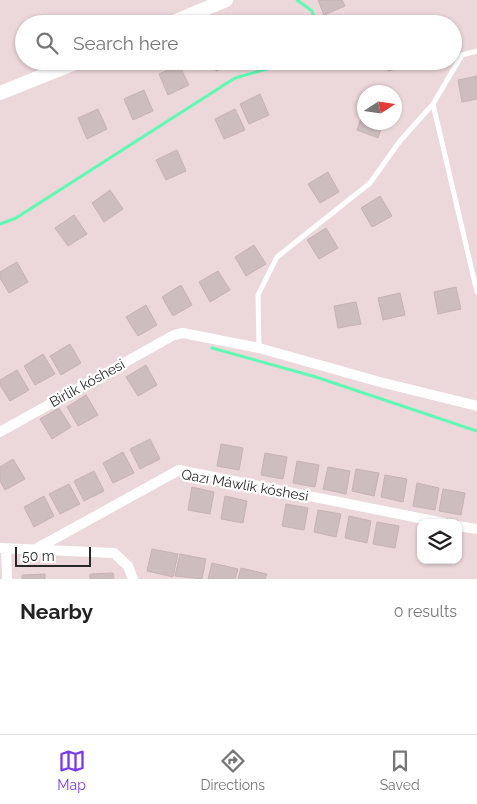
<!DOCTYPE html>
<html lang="en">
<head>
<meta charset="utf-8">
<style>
	:root { --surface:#fff; --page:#f2f2f2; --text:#222; --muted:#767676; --line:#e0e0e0; --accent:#7c3aed }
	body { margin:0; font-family:Raleway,sans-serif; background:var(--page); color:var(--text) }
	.controls { position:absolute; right:15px; bottom:15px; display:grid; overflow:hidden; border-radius:10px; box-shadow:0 1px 4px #0004 }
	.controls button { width:45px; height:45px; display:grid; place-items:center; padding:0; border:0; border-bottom:1px solid var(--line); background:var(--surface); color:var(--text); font:25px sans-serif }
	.compass { position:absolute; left:357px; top:85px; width:45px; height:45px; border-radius:50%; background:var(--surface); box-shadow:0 1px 4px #0004; rotate:78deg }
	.scale { position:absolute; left:15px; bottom:12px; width:76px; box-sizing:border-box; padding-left:5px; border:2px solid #282828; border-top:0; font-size:14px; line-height:18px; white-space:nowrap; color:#282828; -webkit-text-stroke:4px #fff; paint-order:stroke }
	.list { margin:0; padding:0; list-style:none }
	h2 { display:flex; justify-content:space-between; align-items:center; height:65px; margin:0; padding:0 20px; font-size:21px }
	h2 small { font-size:16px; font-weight:400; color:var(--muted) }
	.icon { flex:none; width:28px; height:28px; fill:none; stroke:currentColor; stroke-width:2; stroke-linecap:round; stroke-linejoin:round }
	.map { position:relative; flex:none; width:477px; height:579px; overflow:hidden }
	.search { position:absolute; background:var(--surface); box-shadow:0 1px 4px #0004; left:15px; right:15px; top:15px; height:55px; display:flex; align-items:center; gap:12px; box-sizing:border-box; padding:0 18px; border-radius:28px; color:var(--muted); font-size:19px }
	.sheet { height:155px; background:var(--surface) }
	nav { display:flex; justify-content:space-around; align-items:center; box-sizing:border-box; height:70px; border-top:1px solid var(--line); background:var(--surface); font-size:14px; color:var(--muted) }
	nav a { display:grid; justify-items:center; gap:2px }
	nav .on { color:var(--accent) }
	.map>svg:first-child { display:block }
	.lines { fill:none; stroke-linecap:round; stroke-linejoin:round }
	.stream { stroke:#5ff9b4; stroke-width:3 }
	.building { fill:#cdbdbe; stroke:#c7b1b3 }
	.service { stroke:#fff; stroke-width:5 }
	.minor { stroke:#fff; stroke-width:10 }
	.secondary { stroke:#fff; stroke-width:14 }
	.labels { text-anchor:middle; stroke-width:4.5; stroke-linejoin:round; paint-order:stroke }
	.street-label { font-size:14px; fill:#282828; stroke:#fff }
</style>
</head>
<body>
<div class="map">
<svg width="477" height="579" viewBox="0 0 477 579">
	<rect width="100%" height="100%" fill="#ecd7da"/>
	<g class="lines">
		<path class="stream" d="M297 0 312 11 316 24
			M0 224 16 218 235 78 295 61
			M212 348 316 377 477 431"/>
	</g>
	<path class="building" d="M318 0H342L345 6 324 15Z
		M212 61H236L216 71Z
		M386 61H409L410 66 388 71Z
		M179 65 189 85 168 95 159 74Z
		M477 76V99L462 102 458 80Z
		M144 90 153 111 133 120 124 99Z
		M260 94 269 115 249 124 240 104Z
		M98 109 107 129 87 139 78 118Z
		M235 109 245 130 224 139 215 119Z
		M364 109V122H383L378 138 357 130Z
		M177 150 186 171 166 180 156 160Z
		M328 172 339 192 320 203 308 184Z
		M110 190 123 209 104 222 92 203Z
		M380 196 392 216 372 227 361 208Z
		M74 215 87 234 68 246 55 228Z
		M326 228 338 248 319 259 307 240Z
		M254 245 266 264 246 276 235 257Z
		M17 262 28 282 9 293 0 278V272Z
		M218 271 230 290 210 302 199 282Z
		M181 285 192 305 173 316 162 297Z
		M456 287 461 309 438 314 434 292Z
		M400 293 405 315 383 320 378 298Z
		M356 302 361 324 338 328 334 306Z
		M146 305 157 325 138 336 126 317Z
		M70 344 81 363 61 375 50 356Z
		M43 354 55 374 35 385 24 366Z
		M146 365 157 385 138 396 126 377Z
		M17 370 29 390 10 401 0 385V380Z
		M86 395 98 415 78 426 67 407Z
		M59 408 71 427 52 439 40 419Z
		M150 439 160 459 140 469 130 449Z
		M221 444 243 448 239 470 217 466Z
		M123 452 134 473 113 483 103 463Z
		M265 453 287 457 283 479 261 475Z
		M13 459 25 479 5 490 0 481V467Z
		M297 461 319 465 315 487 293 483Z
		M328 467 350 471 346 494 323 489Z
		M356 469 379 473 374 496 352 491Z
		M94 471 104 491 84 501 74 481Z
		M385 475 407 479 403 502 381 497Z
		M417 483 439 488 435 510 413 506Z
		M69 484 80 504 60 514 49 494Z
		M192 487 214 492 210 514 188 510Z
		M443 489 465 493 461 515 439 511Z
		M44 496 54 516 34 527 24 507Z
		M225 496 247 501 243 523 221 519Z
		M286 504 308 508 304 530 282 526Z
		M318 510 341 514 336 537 314 532Z
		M349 516 371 521 367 543 345 538Z
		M377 522 399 526 395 548 373 544Z
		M152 549 178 554 173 577 147 571Z
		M180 554 206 559 202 579 175 576Z
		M212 563 238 569 235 579H208Z
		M241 568 267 574 265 579H238Z
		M113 573 114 579H90V574Z
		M45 574V579H22V575Z"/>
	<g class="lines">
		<path class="service" d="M433 104 477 292
			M259 348 258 295 277 257 370 183 400 141 433 104 462 55 477 51"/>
		<path class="minor" d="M0 432 174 335 183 333 259 348 380 382 477 406
			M458 526 477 529
			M0 548 114 553 128 566 133 579
			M6 549 7 579
			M34 550 179 470 444 523"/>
		<path class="secondary" d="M169 24 226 0
			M0 93 80 61"/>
	</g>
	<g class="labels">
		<g class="street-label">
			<text transform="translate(87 383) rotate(-29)" y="5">Birlik kóshesi</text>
			<text transform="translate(245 485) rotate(10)" y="5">Qazı Máwlik kóshesi</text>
		</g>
	</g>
</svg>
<div class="controls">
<button><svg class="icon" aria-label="layers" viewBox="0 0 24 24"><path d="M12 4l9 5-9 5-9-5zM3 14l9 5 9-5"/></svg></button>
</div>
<svg class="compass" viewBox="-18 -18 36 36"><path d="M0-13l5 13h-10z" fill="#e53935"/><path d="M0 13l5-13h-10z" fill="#767676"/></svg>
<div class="scale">50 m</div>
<div class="search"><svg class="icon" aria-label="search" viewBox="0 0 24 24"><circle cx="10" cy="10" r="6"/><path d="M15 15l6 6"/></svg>Search here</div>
</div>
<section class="sheet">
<h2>Nearby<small>0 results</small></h2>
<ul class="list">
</ul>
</section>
<nav>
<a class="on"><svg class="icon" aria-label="map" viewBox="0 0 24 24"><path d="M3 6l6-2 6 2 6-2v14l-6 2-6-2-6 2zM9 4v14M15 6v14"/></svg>Map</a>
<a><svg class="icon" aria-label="directions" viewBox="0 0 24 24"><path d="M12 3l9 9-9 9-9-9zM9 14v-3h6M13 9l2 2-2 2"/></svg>Directions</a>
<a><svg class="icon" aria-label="saved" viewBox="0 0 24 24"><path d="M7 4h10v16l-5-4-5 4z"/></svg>Saved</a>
</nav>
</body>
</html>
